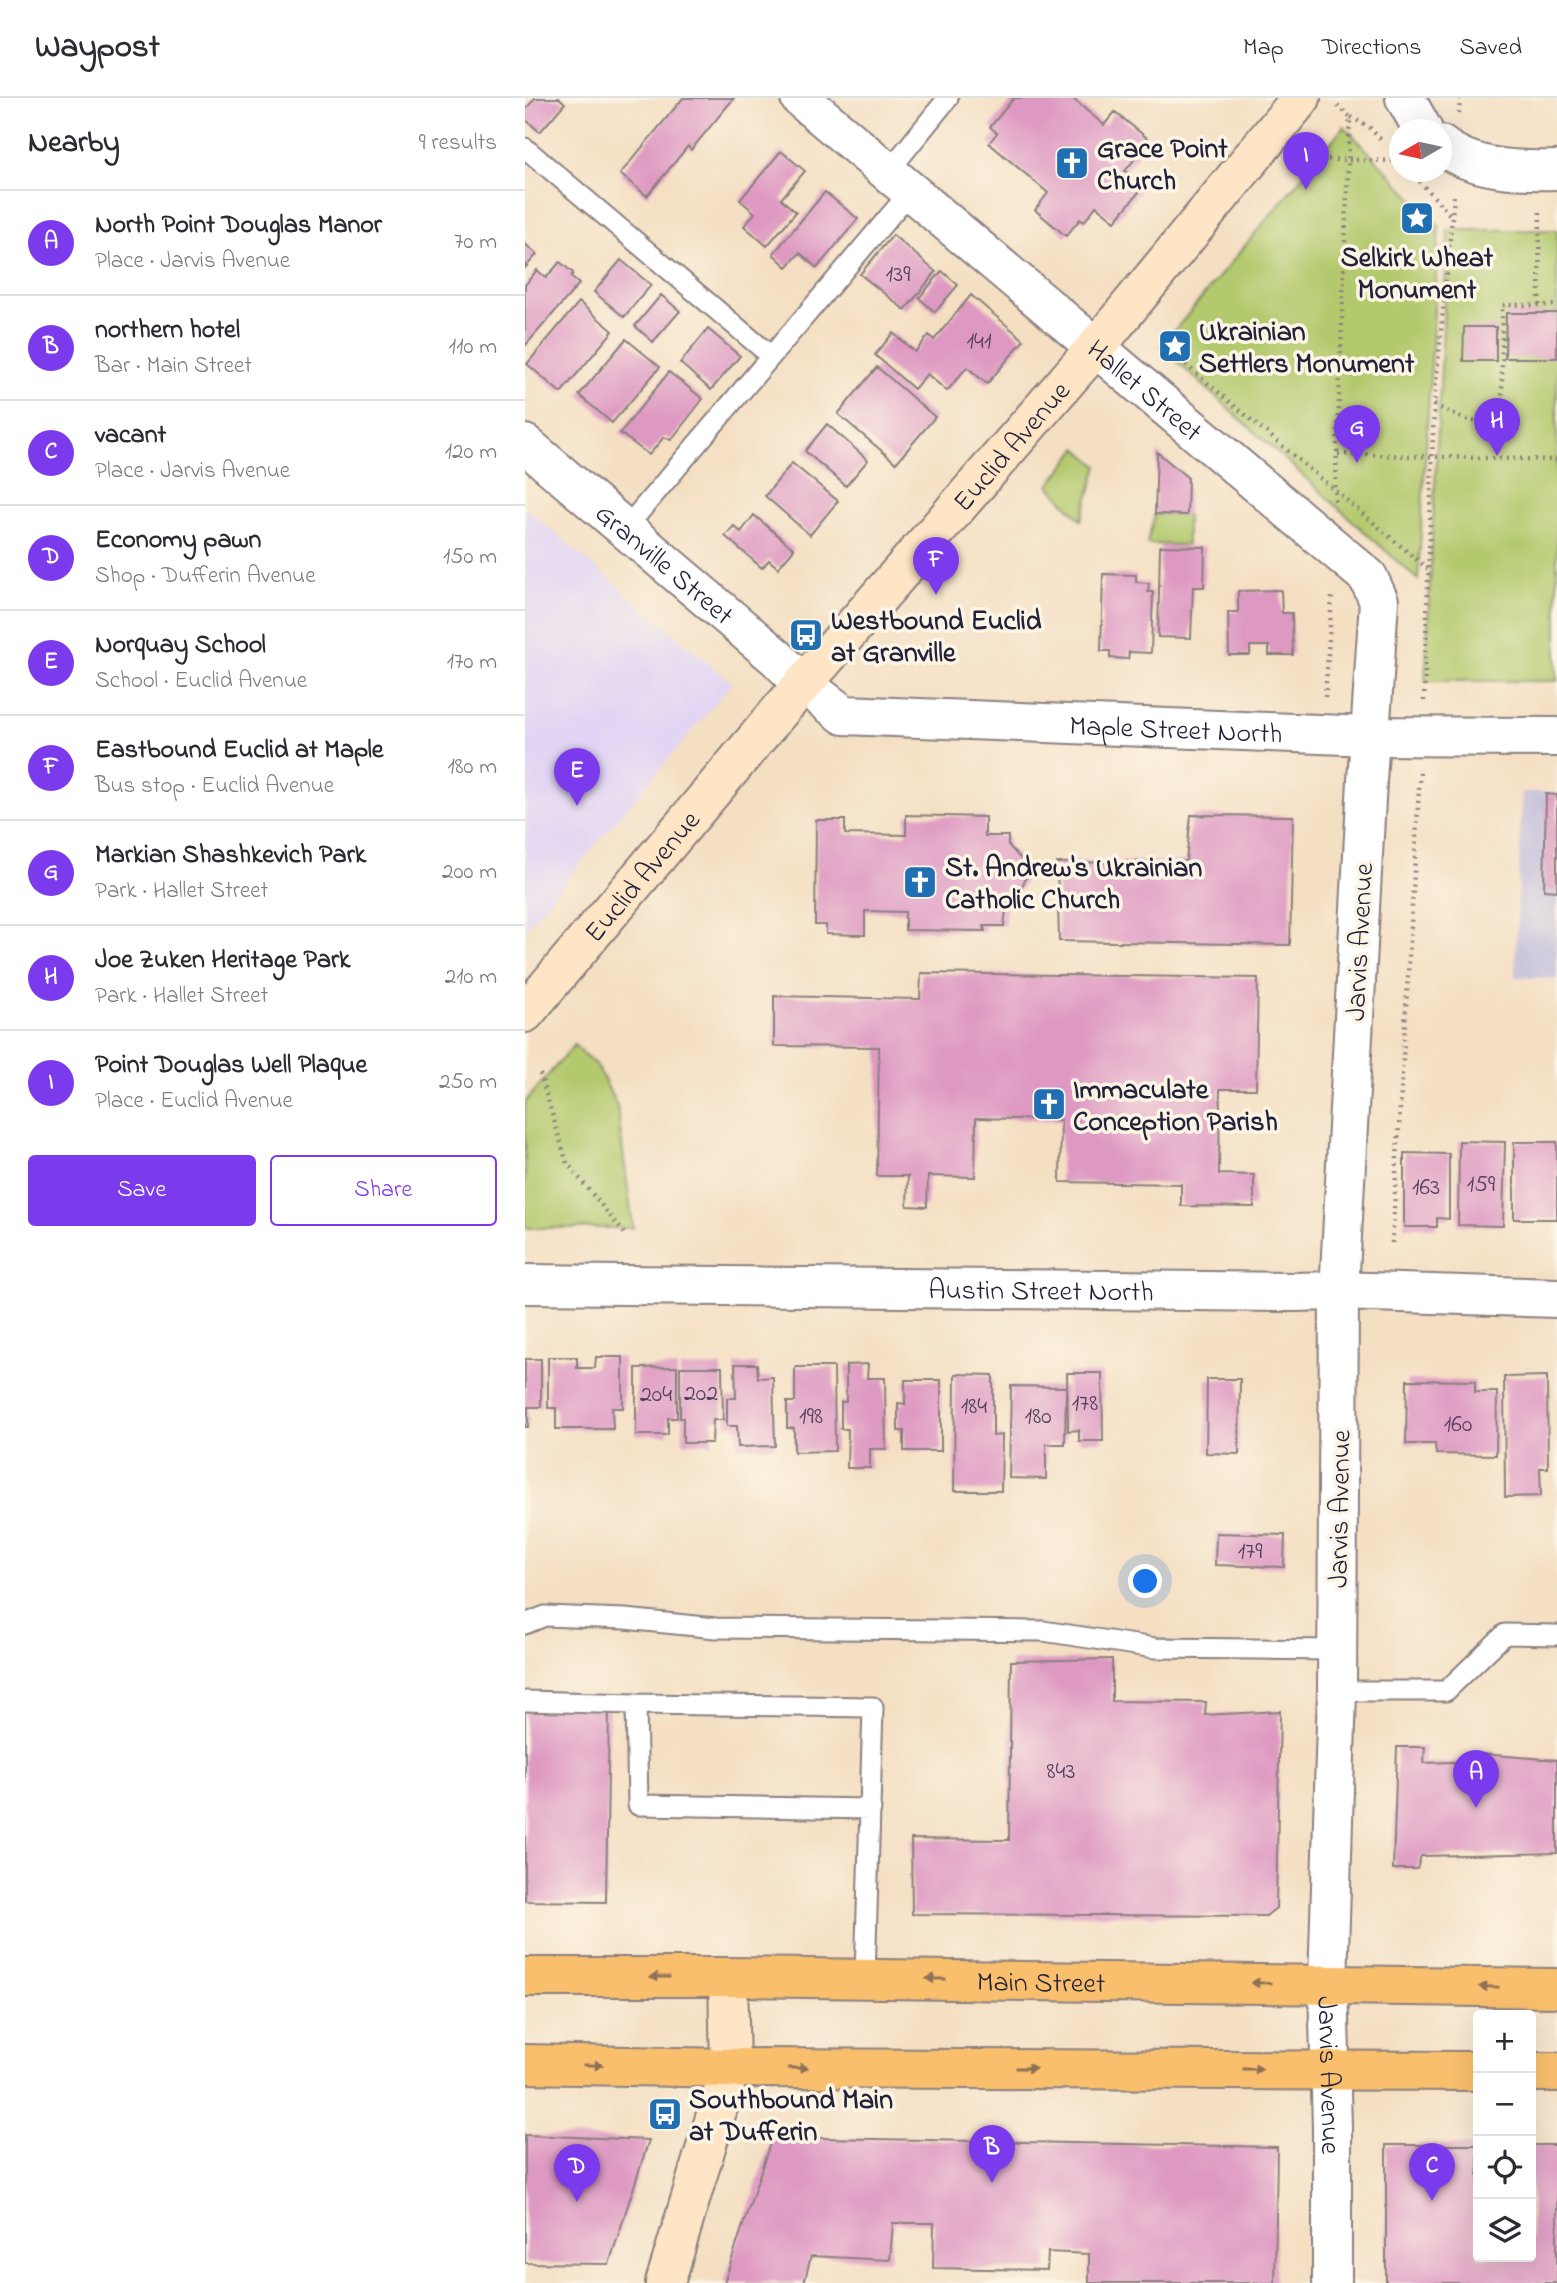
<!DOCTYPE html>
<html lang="en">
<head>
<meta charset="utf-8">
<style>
	:root { --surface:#fff; --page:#f2f2f3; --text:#2b2b33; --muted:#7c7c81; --line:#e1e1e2; --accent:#7c3aed }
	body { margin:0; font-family:"Indie Flower",sans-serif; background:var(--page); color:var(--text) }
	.controls { position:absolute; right:21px; bottom:21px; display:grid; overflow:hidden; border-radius:7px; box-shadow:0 7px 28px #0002 }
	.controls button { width:63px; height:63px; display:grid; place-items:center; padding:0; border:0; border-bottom:2px solid var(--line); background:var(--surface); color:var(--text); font:35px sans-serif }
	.compass { position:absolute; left:864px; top:21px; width:63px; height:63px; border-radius:50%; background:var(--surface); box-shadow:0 7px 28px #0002; rotate:261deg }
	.you { position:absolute; left:621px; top:1484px; width:24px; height:24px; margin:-18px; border:5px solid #fff; border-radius:50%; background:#1a73e8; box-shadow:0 0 0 10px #1a73e833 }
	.badge { display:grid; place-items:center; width:46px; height:46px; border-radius:50%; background:var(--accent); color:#fff; font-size:23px; font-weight:700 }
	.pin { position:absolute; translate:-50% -58px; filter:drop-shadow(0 2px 4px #0008) }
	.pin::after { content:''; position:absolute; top:37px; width:24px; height:21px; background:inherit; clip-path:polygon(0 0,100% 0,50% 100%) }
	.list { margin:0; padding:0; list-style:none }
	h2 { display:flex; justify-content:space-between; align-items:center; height:91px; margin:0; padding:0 28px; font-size:30px }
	h2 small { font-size:23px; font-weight:400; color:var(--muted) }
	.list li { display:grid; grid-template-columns:46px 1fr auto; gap:21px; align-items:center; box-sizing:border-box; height:105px; padding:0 28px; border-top:2px solid var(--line) }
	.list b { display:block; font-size:26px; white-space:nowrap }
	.list p { margin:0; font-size:23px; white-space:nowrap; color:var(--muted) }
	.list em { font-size:23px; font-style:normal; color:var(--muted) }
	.actions { display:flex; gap:14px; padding:21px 28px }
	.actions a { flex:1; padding:16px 0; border:2px solid var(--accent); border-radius:7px; text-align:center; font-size:24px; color:var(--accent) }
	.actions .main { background:var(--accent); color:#fff }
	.icon { flex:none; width:38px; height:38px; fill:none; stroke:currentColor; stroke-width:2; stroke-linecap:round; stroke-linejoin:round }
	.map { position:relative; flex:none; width:1032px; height:2185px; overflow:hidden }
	header { display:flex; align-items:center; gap:42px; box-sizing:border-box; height:98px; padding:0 35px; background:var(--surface); border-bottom:2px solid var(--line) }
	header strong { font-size:33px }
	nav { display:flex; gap:38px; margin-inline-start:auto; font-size:24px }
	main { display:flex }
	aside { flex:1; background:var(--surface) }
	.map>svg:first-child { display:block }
	.built { fill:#e1d4f4 }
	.industrial { fill:#c5c0db }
	.green { fill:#b3c96d; stroke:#6a7654; stroke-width:2 }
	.building { fill:#de99c2 }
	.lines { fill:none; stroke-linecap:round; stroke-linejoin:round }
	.lane-casing { stroke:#8b807f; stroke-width:23 }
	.street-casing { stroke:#8b807f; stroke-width:42 }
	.secondary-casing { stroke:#8b807f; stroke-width:42 }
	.primary-casing { stroke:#8b807f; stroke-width:42 }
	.path { stroke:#8b807f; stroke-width:4.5; stroke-dasharray:2 5; stroke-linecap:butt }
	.lane { stroke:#fff; stroke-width:19 }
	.street { stroke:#fff; stroke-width:38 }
	.secondary { stroke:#fde5c5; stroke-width:38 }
	.primary { stroke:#f9bf6d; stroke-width:38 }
	.oneway { fill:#8e7054 }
	.labels { text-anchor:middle; stroke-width:7; stroke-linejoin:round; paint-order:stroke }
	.number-label { font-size:24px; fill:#51405d }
	.poi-label { font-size:28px; font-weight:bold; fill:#22223b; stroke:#fcf5e5; text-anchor:start }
	.street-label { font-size:28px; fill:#22223b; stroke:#fcf5e5 }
</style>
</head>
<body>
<header>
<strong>Waypost</strong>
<nav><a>Map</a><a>Directions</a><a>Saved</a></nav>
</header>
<main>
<aside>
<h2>Nearby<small>9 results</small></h2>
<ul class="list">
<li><span class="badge">A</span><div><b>North Point Douglas Manor</b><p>Place · Jarvis Avenue</p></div><em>70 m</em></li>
<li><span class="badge">B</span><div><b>northern hotel</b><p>Bar · Main Street</p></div><em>110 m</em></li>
<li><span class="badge">C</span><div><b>vacant</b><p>Place · Jarvis Avenue</p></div><em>120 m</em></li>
<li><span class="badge">D</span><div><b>Economy pawn</b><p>Shop · Dufferin Avenue</p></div><em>150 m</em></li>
<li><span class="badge">E</span><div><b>Norquay School</b><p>School · Euclid Avenue</p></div><em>170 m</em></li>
<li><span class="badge">F</span><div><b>Eastbound Euclid at Maple</b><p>Bus stop · Euclid Avenue</p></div><em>180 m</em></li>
<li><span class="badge">G</span><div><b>Markian Shashkevich Park</b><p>Park · Hallet Street</p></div><em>200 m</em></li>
<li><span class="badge">H</span><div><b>Joe Zuken Heritage Park</b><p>Park · Hallet Street</p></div><em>210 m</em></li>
<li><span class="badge">I</span><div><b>Point Douglas Well Plaque</b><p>Place · Euclid Avenue</p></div><em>250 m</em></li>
</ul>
<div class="actions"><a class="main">Save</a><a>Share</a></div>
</aside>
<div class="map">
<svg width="1032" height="2185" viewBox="0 0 1032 2185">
	<rect width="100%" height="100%" fill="#fcf5e5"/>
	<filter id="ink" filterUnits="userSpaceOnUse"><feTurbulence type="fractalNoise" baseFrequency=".0143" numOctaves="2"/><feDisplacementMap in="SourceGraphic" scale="14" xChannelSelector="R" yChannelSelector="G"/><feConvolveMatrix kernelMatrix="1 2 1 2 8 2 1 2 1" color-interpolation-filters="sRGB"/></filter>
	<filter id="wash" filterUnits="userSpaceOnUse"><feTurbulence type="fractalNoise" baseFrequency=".00686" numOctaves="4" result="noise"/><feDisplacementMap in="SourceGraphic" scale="28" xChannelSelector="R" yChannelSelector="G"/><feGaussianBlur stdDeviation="1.57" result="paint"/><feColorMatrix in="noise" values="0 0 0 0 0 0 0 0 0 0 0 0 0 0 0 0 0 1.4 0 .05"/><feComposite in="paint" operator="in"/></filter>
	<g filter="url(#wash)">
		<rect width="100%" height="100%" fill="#f4dfc3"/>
		<path class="built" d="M0 410 207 585 0 831Z"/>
		<path class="industrial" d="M997 694H1032V881L990 879Z"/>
		<path class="green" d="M819 28 914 128 893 482 636 249Z
			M923 132H1032V583H900Z
			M552 350 573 368 556 422 524 388Z
			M630 416 662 417V447L622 446Z
			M49 947 72 968 92 1008 108 1130H0V1004Z"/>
		<g id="blocks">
			<path class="building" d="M10 0H34L40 5 15 34 0 21V12Z
				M158 0H209L166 52 163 48 122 98 95 76Z
				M489 0H547L579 27 590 14 622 40 610 54 613 57 600 73 619 88 590 123 571 108 559 124 555 121 541 138 510 112 523 95 464 45 472 35 465 29Z
				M256 53 280 73 256 101 271 114 242 148 219 128 230 115 215 102Z
				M300 94 333 121 292 170 275 155 262 169 248 156Z
				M368 137 411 174 380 212 335 176Z
				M0 146 12 156 0 170Z
				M96 162 126 187 99 219 69 194Z
				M35 164 48 175 46 179 54 186 0 248V187L12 172 21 180Z
				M417 173 433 187 410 214 394 200Z
				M136 197 155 213 128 244 110 228Z
				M446 197 499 242 462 286 442 269 422 293 402 276 389 291 350 257 368 235 390 254 404 237 409 242Z
				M54 204 88 233 36 295 2 266Z
				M981 215H1032V260H980Z
				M939 229H971V263H938Z
				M183 231 215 258 186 292 155 265Z
				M101 241 135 269 87 325 54 297Z
				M352 269 410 319 371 365 313 316Z
				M144 274 178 301 146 342 139 339 124 357 95 335Z
				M302 326 343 362 321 388 280 353Z
				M632 354 663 380 662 417 630 416Z
				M267 365 313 403 285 437 240 398Z
				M229 417 269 451 253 470 244 462 237 470 200 438 209 428 216 434Z
				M635 448 680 449 679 489H668L666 540 633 539Z
				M578 476 611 477V484L624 485 623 494H628L626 555 604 554 603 561 585 560V553H576Z
				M756 492 757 515H767L768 557H744V548H725V557H704L703 514H713V493Z
				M1021 696 1032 697V793L1019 792Z
				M381 717 460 719V738H483V747L496 761 502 777 496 791 482 805 479 828H459L460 833 380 832V814L340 813V837L301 836V827H290L291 722H320V736L381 737Z
				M666 717 768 718 765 847 534 843 532 765 661 763Z
				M396 875 733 880 731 991H695L694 1076 729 1077V1109L656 1108V1086L535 1084 536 1022 451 1020 450 1079 403 1078 402 1109 382 1108 383 1078H352L354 949 249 948V898L395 901Z
				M934 1043 980 1044 978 1128 933 1127Z
				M989 1044H1032V1121H989Z
				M879 1055 924 1056V1121L912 1120V1129H879Z
				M23 1259H52V1270H70L71 1259H98V1310H87L88 1331H31V1310H23Z
				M0 1261H16V1309H3V1329H0Z
				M210 1266H232L233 1280 248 1279 250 1348 213 1349 212 1328H202V1300H211Z
				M343 1266 342 1280H360L361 1351H345V1370H322L323 1331H316V1304H321V1267Z
				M152 1269V1320H143V1337H111V1270Z
				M155 1269H197L198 1322H188L187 1345H158V1320H155Z
				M270 1269H309L310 1353 269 1354V1330H262V1304H270Z
				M542 1275H577L578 1343H554V1332L543 1333Z
				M430 1276 468 1277V1338L477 1337 476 1393H429Z
				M1022 1278 1023 1370H1015L1016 1398 980 1399 979 1279Z
				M682 1281H715L714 1356 681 1355Z
				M380 1282H416V1353H379V1333H373V1305L380 1306Z
				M882 1282 950 1283V1294H972L971 1357 911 1356 910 1346H881Z
				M486 1288 541 1289 540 1346H521V1381L484 1380Z
				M691 1435 760 1437 759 1469 690 1467Z
				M587 1561V1603L681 1604 680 1617 755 1613 751 1810 741 1818 387 1816 386 1741 484 1742 486 1563Z
				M0 1608 84 1609 81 1804 0 1803Z
				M872 1649H900L899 1665 956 1663 958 1656 1032 1662V1755L896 1758 892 1771H868Z
				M0 2037 124 2042 84 2166 0 2165Z
				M247 2039 752 2049 750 2185H564V2156L523 2154 522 2172 408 2170 409 2125H368L365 2162 286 2158 279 2185H199Z
				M861 2047H953V2159H1006V2047H1032V2185H861Z"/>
		</g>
	</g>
	<g filter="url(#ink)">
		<use href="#blocks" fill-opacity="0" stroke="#8b807f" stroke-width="2"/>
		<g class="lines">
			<g class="lane-casing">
				<path id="lane" d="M0 50 246 258
					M363 74 423 0
					M100 431 385 94
					M0 1526 20 1518 100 1521 191 1530 518 1533 630 1550 812 1552
					M812 1593H921L980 1536 1032 1537
					M0 1603 111 1606
					M340 1880 348 1609 111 1606 113 1707 346 1711"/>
			</g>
			<g class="street-casing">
				<g id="street">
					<path id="s1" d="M275 0 843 479 854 503 842 683 814 1193 812 1593 803 1886 807 2029V2185"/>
					<path d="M880 0 898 32"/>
					<path d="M916 47C947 72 994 73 1032 72"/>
					<path id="s2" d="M0 346 252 560 279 587 319 617 845 638 1032 639"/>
					<path id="s3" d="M0 1186 767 1194 814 1193 1032 1200"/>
				</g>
			</g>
			<g class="secondary-casing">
				<g id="secondary">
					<path id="s4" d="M0 915 253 615 571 249 776 0"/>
					<path d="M140 2185 205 1970 203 1879"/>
				</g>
			</g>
			<g class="primary-casing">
				<g id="primary">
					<path id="s5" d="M0 1879H203L1032 1890"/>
					<path d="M0 1966 205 1970 953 1973"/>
					<path d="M1006 1974H1032"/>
				</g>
			</g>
			<path class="path" d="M934 16 935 0
				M826 19 845 30 857 43
				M789 61 874 63
				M890 78 926 118
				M1014 207 1015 109
				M634 244 903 471
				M909 307C933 317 955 334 977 315V207H1032
				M813 356 1032 362
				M810 403 825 19 813 8
				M800 599 807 499
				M899 603 909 307 929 98
				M15 976 42 1065 99 1135
				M867 1145 895 674"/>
			<use href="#lane" class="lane"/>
			<use href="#street" class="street"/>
			<use href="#secondary" class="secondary"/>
			<use href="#primary" class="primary"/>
		</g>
		<defs><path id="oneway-solid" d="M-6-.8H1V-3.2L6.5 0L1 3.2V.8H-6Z" transform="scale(1.75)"/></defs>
		<g class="oneway">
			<use href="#oneway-solid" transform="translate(135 1879) rotate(180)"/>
			<use href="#oneway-solid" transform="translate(411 1881) rotate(-179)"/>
			<use href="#oneway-solid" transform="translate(736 1885) rotate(-179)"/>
			<use href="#oneway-solid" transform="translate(964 1889) rotate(-179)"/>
			<use href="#oneway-solid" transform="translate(68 1967) rotate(1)"/>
			<use href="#oneway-solid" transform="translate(273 1970)"/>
			<use href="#oneway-solid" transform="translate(501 1970)"/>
			<use href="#oneway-solid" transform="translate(728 1971)"/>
		</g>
	</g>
	<defs>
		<g id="church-square" transform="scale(1.75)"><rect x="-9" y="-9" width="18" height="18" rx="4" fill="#1f6fb2" stroke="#fcf5e5"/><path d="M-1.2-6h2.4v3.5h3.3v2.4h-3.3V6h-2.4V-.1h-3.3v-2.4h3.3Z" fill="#fff"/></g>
		<g id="sight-square" transform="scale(1.75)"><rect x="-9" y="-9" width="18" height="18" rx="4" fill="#1f6fb2" stroke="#fcf5e5"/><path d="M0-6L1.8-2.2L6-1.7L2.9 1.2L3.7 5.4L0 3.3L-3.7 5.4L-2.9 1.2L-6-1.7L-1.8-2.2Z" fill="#fff"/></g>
		<g id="bus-square" transform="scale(1.75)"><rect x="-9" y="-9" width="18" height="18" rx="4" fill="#1f6fb2" stroke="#fcf5e5"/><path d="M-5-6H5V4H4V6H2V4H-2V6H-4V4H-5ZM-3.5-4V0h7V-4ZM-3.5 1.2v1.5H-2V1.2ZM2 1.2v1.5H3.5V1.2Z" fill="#fff"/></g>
	</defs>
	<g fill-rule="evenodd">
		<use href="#church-square" x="547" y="65"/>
		<use href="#sight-square" x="892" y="120"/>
		<use href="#sight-square" x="650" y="248"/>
		<use href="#bus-square" x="281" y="537"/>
		<use href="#church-square" x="395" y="784"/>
		<use href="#church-square" x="524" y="1006"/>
		<use href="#bus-square" x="140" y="2016"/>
	</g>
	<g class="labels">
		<g class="number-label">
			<text x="373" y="183">139</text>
			<text x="454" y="250">141</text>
			<text x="956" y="1093">159</text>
			<text x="901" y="1096">163</text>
			<text x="176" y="1302">202</text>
			<text x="131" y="1303">204</text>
			<text x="560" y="1312">178</text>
			<text x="449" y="1315">184</text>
			<text x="286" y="1325">198</text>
			<text x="513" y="1325">180</text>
			<text x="933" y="1333">160</text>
			<text x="725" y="1460">179</text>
			<text x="536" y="1680">843</text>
		</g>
		<g class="poi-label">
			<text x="572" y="59">Grace Point<tspan x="572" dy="32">Church</tspan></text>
			<text x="892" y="168" text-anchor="middle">Selkirk Wheat<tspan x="892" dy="32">Monument</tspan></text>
			<text x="674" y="242">Ukrainian<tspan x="674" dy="32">Settlers Monument</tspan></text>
			<text x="306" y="531">Westbound Euclid<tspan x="306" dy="32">at Granville</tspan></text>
			<text x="420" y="778">St. Andrew's Ukrainian<tspan x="420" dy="32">Catholic Church</tspan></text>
			<text x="548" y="1000">Immaculate<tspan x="548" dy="32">Conception Parish</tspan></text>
			<text x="164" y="2010">Southbound Main<tspan x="164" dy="32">at Dufferin</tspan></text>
		</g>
		<g class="street-label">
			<text dy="10" stroke="none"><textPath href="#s1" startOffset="452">Hallet Street</textPath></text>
			<text dy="10" stroke="none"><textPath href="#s4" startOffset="747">Euclid Avenue</textPath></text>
			<text dy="10" stroke="none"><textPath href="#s2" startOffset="184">Granville Street</textPath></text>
			<text dy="10" stroke="none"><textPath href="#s2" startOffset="751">Maple Street North</textPath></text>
			<text dy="10" stroke="none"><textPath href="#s4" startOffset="180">Euclid Avenue</textPath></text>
			<text transform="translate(833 844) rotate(-87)" y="10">Jarvis Avenue</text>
			<text dy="10" stroke="none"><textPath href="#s3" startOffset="516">Austin Street North</textPath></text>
			<text transform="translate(813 1411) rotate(-89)" y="10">Jarvis Avenue</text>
			<text dy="10" stroke="none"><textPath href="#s5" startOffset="516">Main Street</textPath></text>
			<text dy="10" stroke="none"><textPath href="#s1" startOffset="2245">Jarvis Avenue</textPath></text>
		</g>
	</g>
</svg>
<div class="controls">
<button>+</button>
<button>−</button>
<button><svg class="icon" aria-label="locate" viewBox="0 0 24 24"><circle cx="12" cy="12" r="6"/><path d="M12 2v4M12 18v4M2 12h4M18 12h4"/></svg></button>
<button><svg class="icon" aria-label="layers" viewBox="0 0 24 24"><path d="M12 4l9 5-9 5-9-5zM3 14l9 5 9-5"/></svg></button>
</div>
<svg class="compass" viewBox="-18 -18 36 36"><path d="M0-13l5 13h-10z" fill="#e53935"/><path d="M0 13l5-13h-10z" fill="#7c7c81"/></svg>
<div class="you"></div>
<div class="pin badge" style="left:951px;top:1710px">A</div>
<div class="pin badge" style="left:467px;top:2085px">B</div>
<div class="pin badge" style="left:907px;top:2103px">C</div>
<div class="pin badge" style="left:52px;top:2104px">D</div>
<div class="pin badge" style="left:52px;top:708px">E</div>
<div class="pin badge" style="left:411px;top:497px">F</div>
<div class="pin badge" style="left:832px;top:365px">G</div>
<div class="pin badge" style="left:972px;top:358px">H</div>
<div class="pin badge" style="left:781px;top:92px">I</div>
</div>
</main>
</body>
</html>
